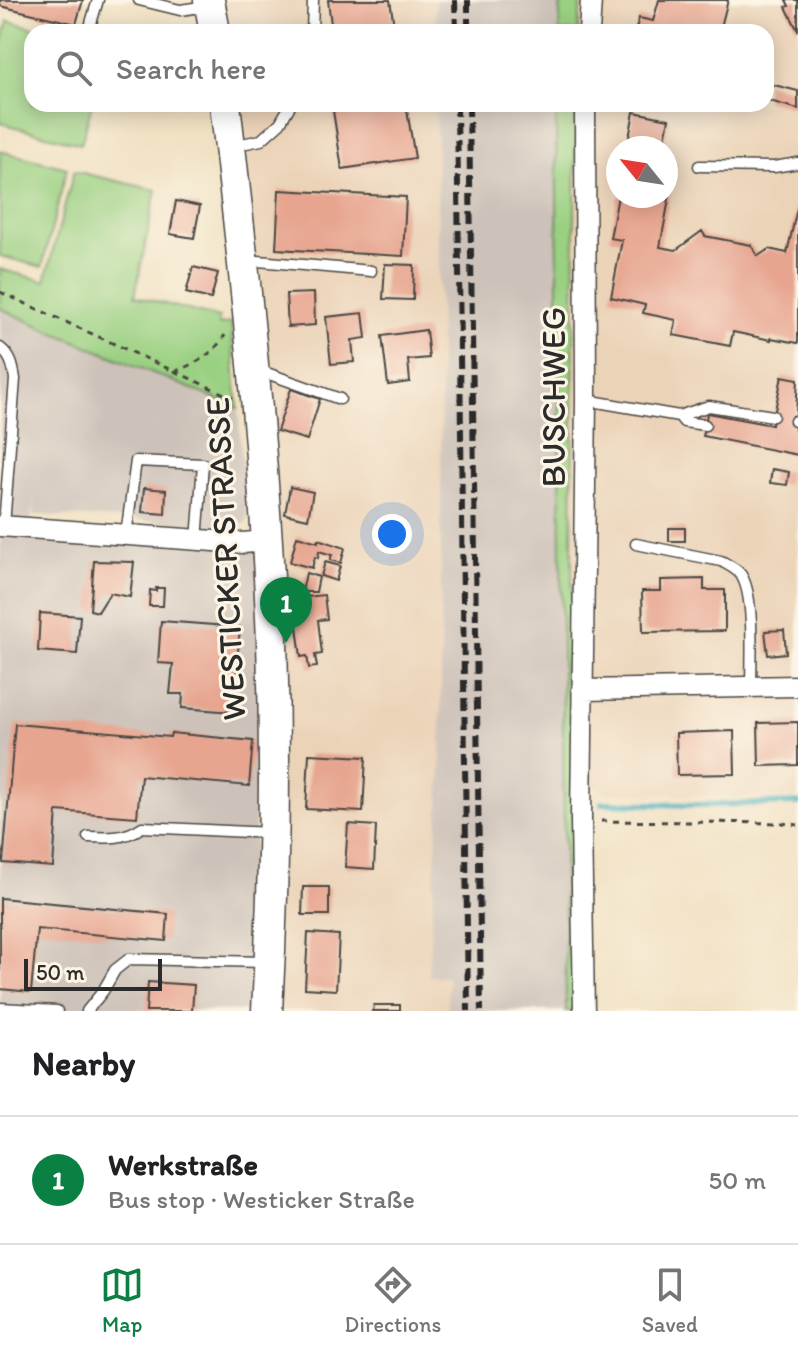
<!DOCTYPE html>
<html lang="en">
<head>
<meta charset="utf-8">
<style>
	:root { --surface:#fff; --page:#f2f2f2; --text:#202124; --muted:#757577; --line:#e0e0e0; --accent:#0b8043 }
	body { margin:0; font-family:Itim,sans-serif; background:var(--page); color:var(--text) }
	.compass { position:absolute; left:606px; top:136px; width:72px; height:72px; border-radius:50%; background:var(--surface); box-shadow:0 4px 20px #0003; rotate:300deg }
	.scale { position:absolute; left:24px; bottom:20px; width:138px; box-sizing:border-box; padding-left:8px; border:4px solid #2b2b2b; border-top:0; font-size:22px; line-height:28px; white-space:nowrap; color:#2b2b2b; -webkit-text-stroke:6px #fcf5e5; paint-order:stroke }
	.you { position:absolute; left:392px; top:534px; width:28px; height:28px; margin:-20px; border:6px solid #fff; border-radius:50%; background:#1a73e8; box-shadow:0 0 0 12px #1a73e833 }
	.badge { display:grid; place-items:center; width:52px; height:52px; border-radius:50%; background:var(--accent); color:#fff; font-size:26px; font-weight:700 }
	.pin { position:absolute; translate:-50% -66px; filter:drop-shadow(0 2px 4px #0008) }
	.pin::after { content:''; position:absolute; top:42px; width:28px; height:24px; background:inherit; clip-path:polygon(0 0,100% 0,50% 100%) }
	.list { margin:0; padding:0; list-style:none }
	h2 { display:flex; justify-content:space-between; align-items:center; height:104px; margin:0; padding:0 32px; font-size:34px }
	h2 small { font-size:26px; font-weight:400; color:var(--muted) }
	.list li { display:grid; grid-template-columns:52px 1fr auto; gap:24px; align-items:center; box-sizing:border-box; height:128px; padding:0 32px; border-top:2px solid var(--line) }
	.list b { display:block; font-size:30px; white-space:nowrap }
	.list p { margin:0; font-size:26px; white-space:nowrap; color:var(--muted) }
	.list em { font-size:26px; font-style:normal; color:var(--muted) }
	.icon { flex:none; width:44px; height:44px; fill:none; stroke:currentColor; stroke-width:2; stroke-linecap:round; stroke-linejoin:round }
	.map { position:relative; flex:none; width:798px; height:1011px; overflow:hidden }
	.search { position:absolute; background:var(--surface); box-shadow:0 4px 20px #0003; left:24px; right:24px; top:24px; height:88px; display:flex; align-items:center; gap:20px; box-sizing:border-box; padding:0 28px; border-radius:24px; color:var(--muted); font-size:30px }
	.sheet { height:232px; background:var(--surface) }
	nav { display:flex; justify-content:space-around; align-items:center; box-sizing:border-box; height:112px; border-top:2px solid var(--line); background:var(--surface); font-size:22px; color:var(--muted) }
	nav a { display:grid; justify-items:center; gap:4px }
	nav .on { color:var(--accent) }
	.map>svg:first-child { display:block }
	.built { fill:#ebd3b8; fill-rule:evenodd }
	.industrial { fill:#cdc2b9 }
	.green { fill:#9ad081; stroke:#627e56; stroke-width:2 }
	.lines { fill:none; stroke-linecap:round; stroke-linejoin:round }
	.stream { stroke:#3facbe; stroke-width:6 }
	.building { fill:#e7a590 }
	.lane-casing { stroke:#494642; stroke-width:13 }
	.street-casing { stroke:#494642; stroke-width:23 }
	.secondary-casing { stroke:#494642; stroke-width:33 }
	.path { stroke:#494642; stroke-width:3; stroke-dasharray:6 6; stroke-linecap:butt }
	.lane { stroke:#fff; stroke-width:10 }
	.street { stroke:#fff; stroke-width:20 }
	.secondary { stroke:#fff; stroke-width:30 }
	.rail { stroke:#2b2b2b; stroke-width:6; stroke-dasharray:12 6; stroke-linecap:butt }
	.labels { text-anchor:middle; stroke-width:6; stroke-linejoin:round; paint-order:stroke }
	.street-label { font-size:34px; fill:#2b2b2b; stroke:#fcf5e5 }
</style>
</head>
<body>
<div class="map">
<svg width="798" height="1011" viewBox="0 0 798 1011">
	<rect width="100%" height="100%" fill="#fcf5e5"/>
	<filter id="ink" filterUnits="userSpaceOnUse"><feTurbulence type="fractalNoise" baseFrequency=".0125" numOctaves="2"/><feDisplacementMap in="SourceGraphic" scale="16" xChannelSelector="R" yChannelSelector="G"/><feConvolveMatrix kernelMatrix="1 2 1 2 8 2 1 2 1" color-interpolation-filters="sRGB"/></filter>
	<filter id="wash" filterUnits="userSpaceOnUse"><feTurbulence type="fractalNoise" baseFrequency=".006" numOctaves="4" result="noise"/><feDisplacementMap in="SourceGraphic" scale="32" xChannelSelector="R" yChannelSelector="G"/><feGaussianBlur stdDeviation="1.8" result="paint"/><feColorMatrix in="noise" values="0 0 0 0 0 0 0 0 0 0 0 0 0 0 0 0 0 1.4 0 .05"/><feComposite in="paint" operator="in"/></filter>
	<g filter="url(#wash)">
		<rect width="100%" height="100%" fill="#f0e0c1"/>
		<path class="built" d="M221 0H434L435 32H224Z
			M581 0H798V798L608 793 573 777 572 558 576 104H766V32H578ZM618 148H666V196H618Z
			M230 104H436L441 424V774L428 976H448V1011H270L281 653Z"/>
		<path class="industrial" d="M435 0H561L558 32H435Z
			M436 104H556L566 1011H448V977L428 976 441 774V424Z
			M0 308 46 329 238 408 247 521 235 530 128 519 33 515 34 492 30 530 257 546 262 676 247 1011H0Z"/>
		<path class="green" d="M561 0H581L578 32H559Z
			M8 21 51 32H32V104H92L81 144 0 123V51Z
			M556 104H576L572 558 573 777 577 1011H566Z
			M0 151 67 168 42 267 0 256Z
			M74 171 156 190 135 296 219 318V325L231 323 238 408 46 329 0 308V269L45 281Z"/>
		<g class="lines">
			<path class="stream" d="M602 803 697 805 798 803"/>
		</g>
		<g id="blocks">
			<path class="building" d="M0 0H83L76 24 0 6Z
				M328 0H390L395 32H332Z
				M659 0H728L721 27 739 32H635L639 18 653 21Z
				M786 0H798V31L786 7 789 6Z
				M766 83 798 91V109L766 100Z
				M332 104H406L415 158 342 169Z
				M634 112 669 119 663 148H627Z
				M666 160 676 162 660 247 676 250 702 231 705 236 751 245 758 256 769 249 787 253 798 204V343L771 338V340L733 332 730 346 673 335 676 320 643 313 645 305 611 297 622 240 610 238 618 196H666Z
				M279 190 406 197 403 256 276 249Z
				M176 201 200 206 194 238 170 234Z
				M385 264 414 265 413 300 383 299Z
				M193 267 218 273 211 299 186 293Z
				M314 293 315 325 288 327 286 294Z
				M363 313 366 338 352 340 354 362 331 364 326 317Z
				M426 330 429 358 408 360 410 382 388 385 382 336Z
				M782 376 798 379 795 430H798V455L703 436 707 413 772 425Z
				M291 389 320 399 307 440 277 431Z
				M772 469 789 472 787 485 770 483Z
				M290 487 313 492 308 519 285 514Z
				M144 488 166 490 165 514 142 512Z
				M669 528H685V541H669Z
				M297 536 318 542V539L345 548 341 563 330 560 332 555 319 551 318 558 315 557 312 568 290 562Z
				M94 561 134 562 130 597 110 593 98 612 90 610Z
				M325 562 340 566 336 581 321 576Z
				M306 573 319 577 316 592H302Z
				M704 579V590H725V631L643 632 642 591H661V580Z
				M156 588H164L163 606H149L150 590 156 591Z
				M324 595 327 619 318 620 322 654 315 655 317 667 309 668 307 656 301 657 296 619H299L297 598Z
				M40 613 80 616 77 654 38 651Z
				M161 621 240 627 233 712 182 708 183 694H170L173 664 158 663Z
				M784 630 786 653 768 655 765 631Z
				M798 722V765L759 766 758 723Z
				M15 724 170 737 171 733 253 741 249 786 141 776 137 817 57 811 53 867 3 863Z
				M734 731 735 774 677 775 676 733Z
				M309 754 366 757 363 812 306 809Z
				M348 824 376 826 374 869 345 867Z
				M303 887H329V915H302Z
				M0 898 168 914 166 941 37 929 31 992 0 989Z
				M308 933 339 935 336 990 305 988Z
				M148 982 194 985 192 1011H146Z
				M374 1005H400V1011H373Z"/>
		</g>
	</g>
	<g filter="url(#ink)">
		<use href="#blocks" fill-opacity="0" stroke="#494642" stroke-width="2"/>
		<g class="lines">
			<g class="lane-casing">
				<path id="lane" d="M139 0 180 10 208 6
					M91 23 98 0
					M312 32 313 0
					M232 146 261 140 280 123 291 104
					M699 166 774 167 798 163
					M246 262 258 261 371 271
					M0 348C11 356 13 366 15 379L4 526
					M258 370 340 399
					M586 400 679 416 709 406 773 416
					M679 416 684 422 705 425
					M795 421 798 422
					M126 535 136 461 203 464 197 540
					M636 544 721 561C728 565 736 568 741 575 755 595 751 662 751 687
					M88 837C109 838 125 839 142 827L271 833
					M0 1008 57 1011
					M87 1011 103 991 115 970 129 959 267 962"/>
			</g>
			<g class="street-casing">
				<path id="street" d="M589 32 591 0
					M0 526 243 543 266 541
					M582 690 798 686
					M584 1011 581 820 586 400 585 104"/>
			</g>
			<g class="secondary-casing">
				<path id="secondary" d="M209 0 215 32
					M225 104C246 282 265 462 272 641 276 764 274 888 267 1011"/>
			</g>
			<path class="path" d="M0 292 233 398
				M174 372C196 363 212 356 225 335
				M601 821 782 823 798 825"/>
			<use href="#lane" class="lane"/>
			<use href="#street" class="street"/>
			<use href="#secondary" class="secondary"/>
			<path class="rail" d="M455 0 456 32
				M468 0V32
				M457 104 468 1011
				M469 104 481 1011"/>
		</g>
	</g>
	<g class="labels">
		<g class="street-label">
			<text transform="translate(553 397) rotate(-90)" y="12">BUSCHWEG</text>
			<text transform="translate(225 559) rotate(-93)" y="12">WESTICKER STRASSE</text>
		</g>
	</g>
</svg>
<svg class="compass" viewBox="-18 -18 36 36"><path d="M0-13l5 13h-10z" fill="#e53935"/><path d="M0 13l5-13h-10z" fill="#757577"/></svg>
<div class="scale">50 m</div>
<div class="you"></div>
<div class="pin badge" style="left:286px;top:643px">1</div>
<div class="search"><svg class="icon" aria-label="search" viewBox="0 0 24 24"><circle cx="10" cy="10" r="6"/><path d="M15 15l6 6"/></svg>Search here</div>
</div>
<section class="sheet">
<h2>Nearby<small></small></h2>
<ul class="list">
<li><span class="badge">1</span><div><b>Werkstraße</b><p>Bus stop · Westicker Straße</p></div><em>50 m</em></li>
</ul>
</section>
<nav>
<a class="on"><svg class="icon" aria-label="map" viewBox="0 0 24 24"><path d="M3 6l6-2 6 2 6-2v14l-6 2-6-2-6 2zM9 4v14M15 6v14"/></svg>Map</a>
<a><svg class="icon" aria-label="directions" viewBox="0 0 24 24"><path d="M12 3l9 9-9 9-9-9zM9 14v-3h6M13 9l2 2-2 2"/></svg>Directions</a>
<a><svg class="icon" aria-label="saved" viewBox="0 0 24 24"><path d="M7 4h10v16l-5-4-5 4z"/></svg>Saved</a>
</nav>
</body>
</html>
